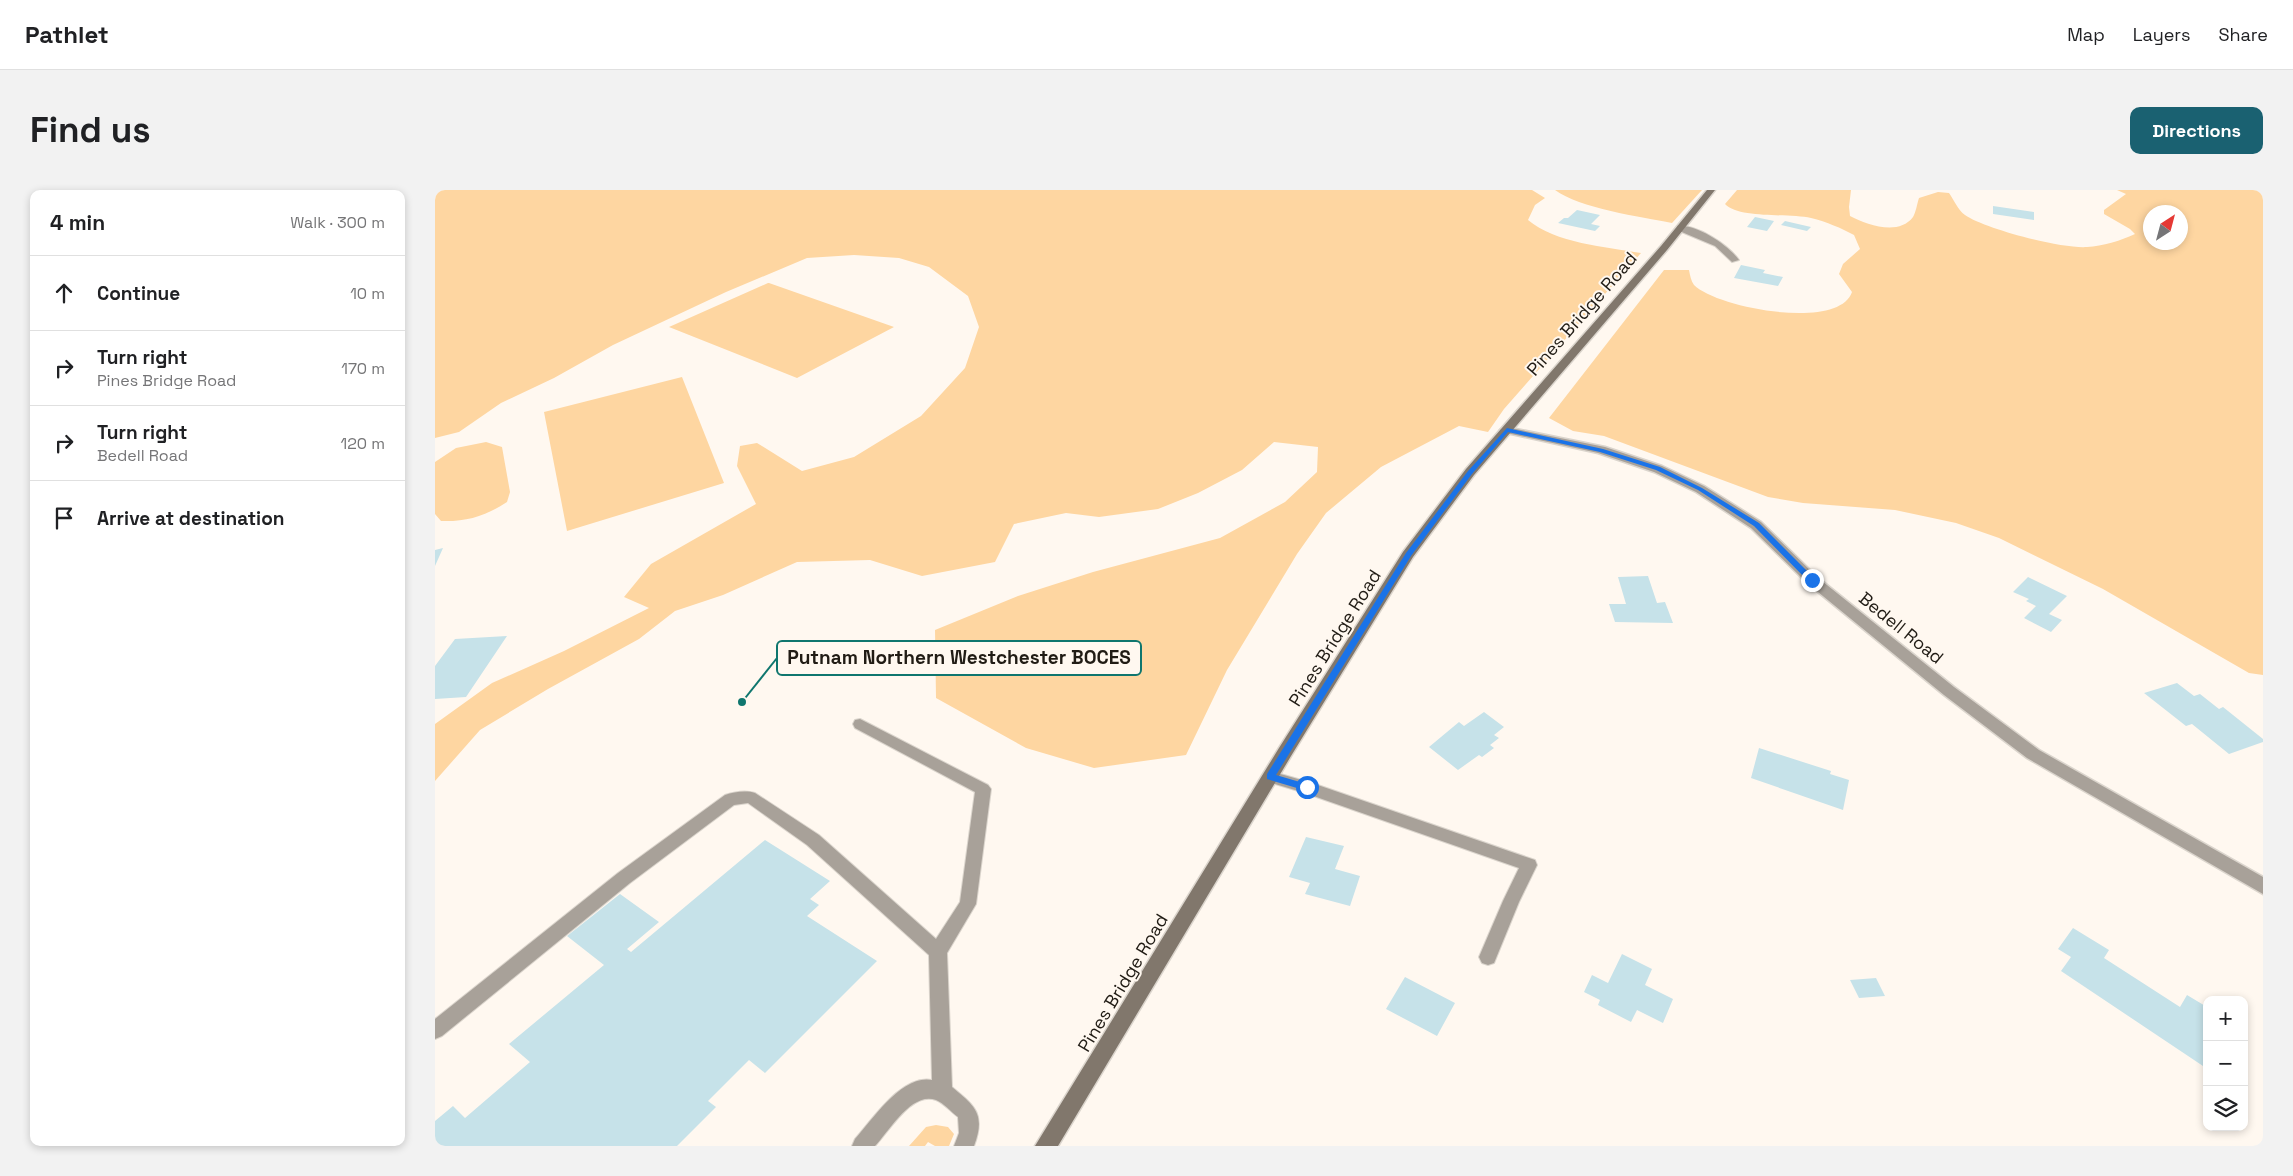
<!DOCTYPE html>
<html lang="en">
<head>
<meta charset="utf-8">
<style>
	:root { --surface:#fff; --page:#f2f2f2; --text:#202124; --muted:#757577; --line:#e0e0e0; --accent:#1a6171 }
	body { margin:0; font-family:"Space Grotesk",sans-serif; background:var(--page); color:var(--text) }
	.controls { position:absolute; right:15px; bottom:15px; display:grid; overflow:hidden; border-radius:10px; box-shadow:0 2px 8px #0003 }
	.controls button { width:45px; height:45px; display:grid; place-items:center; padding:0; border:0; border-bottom:1px solid var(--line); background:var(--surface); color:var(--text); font:25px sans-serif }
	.compass { position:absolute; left:1708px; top:15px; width:45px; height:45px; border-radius:50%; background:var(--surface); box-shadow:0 2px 8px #0003; rotate:36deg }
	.stop { position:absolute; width:15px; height:15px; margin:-11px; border:4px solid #1a73e8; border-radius:50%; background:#fff }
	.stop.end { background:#1a73e8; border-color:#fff; box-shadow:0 1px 5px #0008 }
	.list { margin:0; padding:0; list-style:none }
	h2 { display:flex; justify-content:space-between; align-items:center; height:65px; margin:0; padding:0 20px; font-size:21px }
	h2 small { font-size:16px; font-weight:400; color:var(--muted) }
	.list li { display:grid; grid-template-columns:32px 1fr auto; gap:15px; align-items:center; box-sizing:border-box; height:75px; padding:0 20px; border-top:1px solid var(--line) }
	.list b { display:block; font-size:19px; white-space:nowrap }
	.list p { margin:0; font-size:16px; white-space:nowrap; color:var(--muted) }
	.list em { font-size:16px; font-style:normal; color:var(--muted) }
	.icon { flex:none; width:28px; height:28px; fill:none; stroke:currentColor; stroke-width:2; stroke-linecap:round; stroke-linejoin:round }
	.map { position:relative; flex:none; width:1828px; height:956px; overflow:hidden; border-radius:10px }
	header { display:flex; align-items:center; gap:30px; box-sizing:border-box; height:70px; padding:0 25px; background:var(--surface); border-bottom:1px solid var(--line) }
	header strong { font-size:24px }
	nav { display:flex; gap:28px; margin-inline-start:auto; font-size:18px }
	.intro { display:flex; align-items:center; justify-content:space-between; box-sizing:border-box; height:120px; padding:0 30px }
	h1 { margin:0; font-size:35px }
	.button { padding:12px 22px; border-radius:10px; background:var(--accent); color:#fff; font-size:18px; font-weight:700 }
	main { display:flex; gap:30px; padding:0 30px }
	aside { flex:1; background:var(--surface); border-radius:10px; box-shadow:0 2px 8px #0003 }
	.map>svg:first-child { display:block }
	.green { fill:#fed6a1; fill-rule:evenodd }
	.building { fill:#c6e2e9 }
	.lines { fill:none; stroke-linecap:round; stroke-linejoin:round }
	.lane-casing { stroke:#dbd5cd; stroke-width:2 }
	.street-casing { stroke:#dbd5cd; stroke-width:3 }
	.secondary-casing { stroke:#dbd5cd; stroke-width:3 }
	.lane { fill:#a8a199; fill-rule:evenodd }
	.street { fill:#a8a199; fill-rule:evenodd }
	.secondary { fill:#81776c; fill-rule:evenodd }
	.route { fill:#1a73e8 }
	.labels { text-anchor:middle; stroke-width:4; stroke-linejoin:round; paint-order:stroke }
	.street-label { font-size:18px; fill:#211c15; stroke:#fff8f0 }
	.leader { fill:none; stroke:#0f766e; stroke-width:2 }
	.callout-dot { fill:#0f766e; stroke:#fff8f0; stroke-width:2 }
	.callout { fill:#fff8f0; stroke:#0f766e; stroke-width:2 }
	.callout-label { font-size:19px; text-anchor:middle; font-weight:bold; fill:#211c15 }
</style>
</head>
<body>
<header>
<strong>Pathlet</strong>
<nav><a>Map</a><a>Layers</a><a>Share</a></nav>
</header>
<div class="intro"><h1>Find us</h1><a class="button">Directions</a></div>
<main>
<aside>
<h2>4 min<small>Walk · 300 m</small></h2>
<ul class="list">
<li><svg class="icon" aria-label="ahead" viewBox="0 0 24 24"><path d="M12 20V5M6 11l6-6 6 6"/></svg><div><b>Continue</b></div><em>10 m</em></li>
<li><svg class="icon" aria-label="right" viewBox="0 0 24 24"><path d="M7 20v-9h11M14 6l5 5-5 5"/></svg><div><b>Turn right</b><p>Pines Bridge Road</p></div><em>170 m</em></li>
<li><svg class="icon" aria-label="right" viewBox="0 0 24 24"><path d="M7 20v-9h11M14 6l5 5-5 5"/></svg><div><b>Turn right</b><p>Bedell Road</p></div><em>120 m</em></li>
<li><svg class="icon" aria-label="arrive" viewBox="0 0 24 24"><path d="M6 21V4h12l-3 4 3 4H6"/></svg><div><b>Arrive at destination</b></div></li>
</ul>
</aside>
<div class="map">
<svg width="1828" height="956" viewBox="0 0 1828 956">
	<rect width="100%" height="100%" fill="#fff8f0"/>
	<path class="green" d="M0 0H1097L1110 8 1100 15 1093 30C1120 53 1171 57 1206 63L1069 219 1053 242 1024 236 946 277 891 323 862 364 792 480 751 565 659 578 591 558 501 508 500 440 583 406 658 382 785 348 850 312 882 282 883 257 839 252 807 280 763 303 723 319 664 327 631 323 579 334 560 372 487 386 435 370 362 372 288 405 240 421 204 449 113 499 45 540 0 591V534L57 493 129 461 214 418 189 407 216 374 321 314 302 276 305 256 322 253 367 281 419 267 486 226 530 178 544 137 533 106 494 77 464 68 419 65 372 68 291 102 178 155 119 188 66 213 24 242 0 248Z
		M1120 0H1267L1237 33C1206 27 1144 18 1120 0Z
		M1302 0H1416L1414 17 1415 26C1432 35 1464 46 1478 27 1481 22 1482 14 1484 8L1503 2 1514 3C1519 10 1523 20 1530 25 1550 39 1627 59 1652 57 1668 56 1685 51 1700 44L1695 39 1669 24V20L1691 4 1682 0H1828V485L1814 483 1668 399 1564 348 1521 333 1460 320 1368 313 1333 307 1169 246 1138 241 1114 228 1229 80H1254C1255 85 1256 91 1259 95 1282 118 1404 141 1417 102L1404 84 1408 74 1425 59 1419 45C1406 38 1392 32 1376 28 1354 23 1304 29 1290 14ZM1716 22H1746V52H1716Z
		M333 93H334L459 137 362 188 234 137Z
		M247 187 289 293 132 341 109 222Z
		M51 252 67 257 75 302 72 312C51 326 31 332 6 331L0 324V272L21 258Z
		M501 935 513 937 519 944 514 956H500L493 952 490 956H474L491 937Z"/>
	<path class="building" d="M1558 16 1599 22V30L1558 24Z
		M1142 20 1165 25 1156 34 1165 36 1160 41 1123 33 1129 28H1133Z
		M1320 27 1339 31 1332 41 1312 37Z
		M1350 31 1376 37 1372 41 1346 35Z
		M1306 75 1330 80 1328 83 1348 87 1343 96 1299 88Z
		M8 358 0 376V360Z
		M1213 386 1222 413 1230 412 1238 433 1180 432 1174 414H1191L1183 387Z
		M1593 387 1632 406 1614 424 1627 430 1616 442 1589 428 1601 416 1591 411 1594 409 1578 402Z
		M72 446 31 507 0 509V476L20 449Z
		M1742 493 1759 506 1765 504 1784 519 1788 517 1828 549V552L1794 564 1757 534 1751 536 1709 503Z
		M1049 522 1069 537 1059 545 1064 548 1055 555 1059 558 1047 567 1044 565 1023 580 994 557 1024 532 1029 536Z
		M1324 558 1396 581 1395 584 1414 590 1408 620 1316 588Z
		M871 647 909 656 900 679 925 686 915 716 870 704 875 693 854 687Z
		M330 650 395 691 375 709 384 715 372 726 442 771 330 883 314 870 273 911 281 917 242 956H0V931L18 916 30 928 95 872 74 854 169 775 132 746 185 704 224 732 192 759 196 762Z
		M1638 738 1674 760 1669 768 1745 817 1752 805 1772 817V869L1768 876 1626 781 1636 767 1623 759Z
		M1187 764 1217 779 1210 795 1238 809 1228 833 1202 820 1196 832 1163 815 1165 810 1149 802 1157 785 1173 793Z
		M970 787 1020 813 1002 846 951 819Z
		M1441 788 1450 806 1424 808 1415 790Z"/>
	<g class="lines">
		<g class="lane-casing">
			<path id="lane" d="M1242 36C1262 34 1293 55 1304 70L1297 72 1280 56 1242 40Z
				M425 529 553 595 556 599 541 714 512 763 517 897C540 916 551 924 539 956H519L524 943 523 927C516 922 509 913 501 910 477 901 455 940 440 956H417L420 949C438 929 467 884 497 890L494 765 372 655 313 613 299 615 195 693 7 846 0 849V829L183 683 290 605C299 602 311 600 320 603L384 645 501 749 525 712 540 602 420 538 418 534 420 530Z
				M835 581 877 593 1100 670 1102 675 1084 712 1059 773 1053 775 1047 773 1044 767 1068 711 1084 678 870 603 830 591 827 587 830 583Z"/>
		</g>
		<g class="street-casing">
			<path id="street" d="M1071 237 1170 257 1227 276 1269 296 1326 332 1382 387 1519 497 1604 560 1828 687V704L1592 568 1509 505 1372 393 1316 338 1261 302 1219 282 1163 263 1067 242 1065 240Z"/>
		</g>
		<g class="secondary-casing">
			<path id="secondary" d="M1272 0H1280L1232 60 1039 285 978 367 856 566 623 956H600L844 558 968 362 1031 279 1226 56Z"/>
		</g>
		<use href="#lane" class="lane"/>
		<use href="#street" class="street"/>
		<use href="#secondary" class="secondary"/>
	</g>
	<path class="route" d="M1072 238 1168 259 1225 277 1267 298 1324 333 1381 390 1374 392 1319 336 1263 300 1221 280 1165 262 1073 242 1037 284 976 366 841 585 875 595V600L872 601 832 589V584L971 363 1033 281Z"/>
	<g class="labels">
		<g class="street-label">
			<text transform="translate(1147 124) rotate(-49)" y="6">Pines Bridge Road</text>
			<text transform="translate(1466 438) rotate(39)" y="6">Bedell Road</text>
			<text transform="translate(900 448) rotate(-58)" y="6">Pines Bridge Road</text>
			<text transform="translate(688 793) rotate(-59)" y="6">Pines Bridge Road</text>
		</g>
	</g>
	<path class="leader" d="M307 512L342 468"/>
	<circle class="callout-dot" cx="307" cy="512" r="5"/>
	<rect class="callout" x="342" y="451" width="364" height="34" rx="5"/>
	<g class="callout-label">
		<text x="524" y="474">Putnam Northern Westchester BOCES</text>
	</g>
</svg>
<div class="controls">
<button>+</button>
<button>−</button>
<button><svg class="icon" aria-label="layers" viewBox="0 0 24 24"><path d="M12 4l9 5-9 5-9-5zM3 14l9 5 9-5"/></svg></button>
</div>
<svg class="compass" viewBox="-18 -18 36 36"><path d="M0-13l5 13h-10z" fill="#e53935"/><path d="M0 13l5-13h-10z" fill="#757577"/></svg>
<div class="stop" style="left:872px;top:597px"></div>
<div class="stop end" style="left:1377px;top:390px"></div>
</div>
</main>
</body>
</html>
